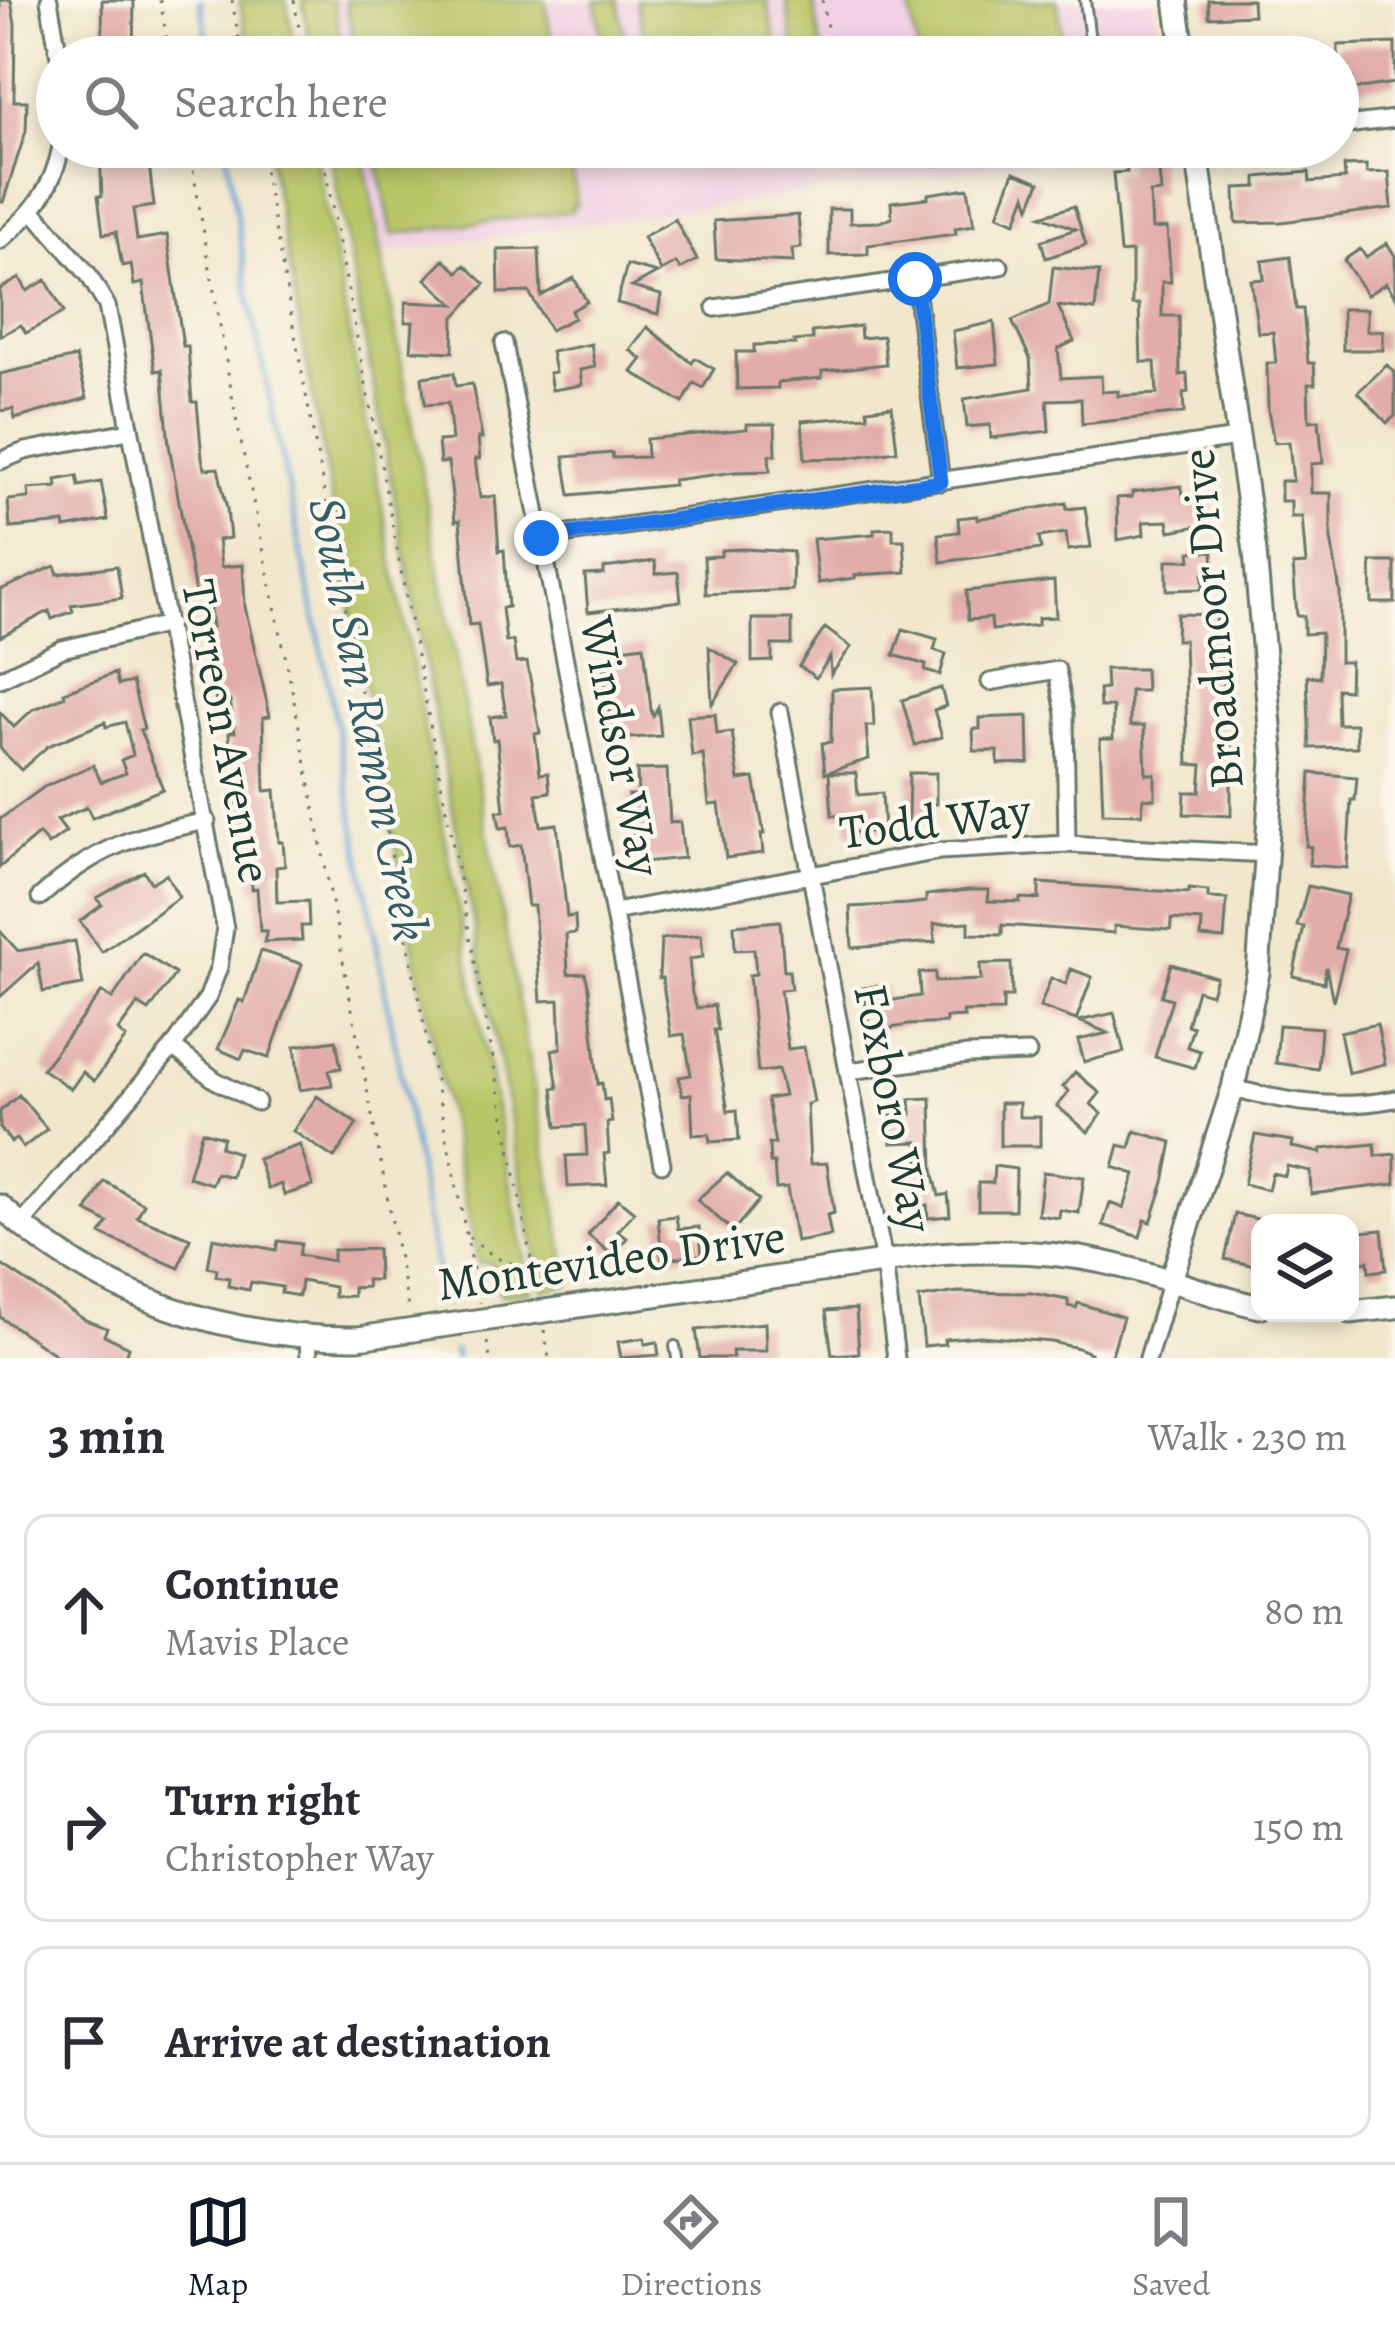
<!DOCTYPE html>
<html lang="en">
<head>
<meta charset="utf-8">
<style>
	:root { --surface:#fff; --page:#f7f7f7; --text:#2b2b33; --muted:#7c7c81; --line:#e1e1e2; --accent:#111827 }
	body { margin:0; font-family:Alegreya,serif; background:var(--page); color:var(--text) }
	.controls { position:absolute; right:36px; bottom:36px; display:grid; overflow:hidden; border-radius:24px; box-shadow:0 6px 18px #0003 }
	.controls button { width:108px; height:108px; display:grid; place-items:center; padding:0; border:0; border-bottom:3px solid var(--line); background:var(--surface); color:var(--text); font:60px sans-serif }
	.stop { position:absolute; width:36px; height:36px; margin:-27px; border:9px solid #1a73e8; border-radius:50%; background:#fff }
	.stop.end { background:#1a73e8; border-color:#fff; box-shadow:0 3px 12px #0008 }
	.list { margin:0; padding:0; list-style:none }
	h2 { display:flex; justify-content:space-between; align-items:center; height:156px; margin:0; padding:0 48px; font-size:51px }
	h2 small { font-size:39px; font-weight:400; color:var(--muted) }
	.list li { display:grid; grid-template-columns:78px 1fr auto; gap:36px; align-items:center; box-sizing:border-box; height:192px; margin:0 24px 24px; padding:0 24px; border:3px solid var(--line); border-radius:24px }
	.list b { display:block; font-size:45px; white-space:nowrap }
	.list p { margin:0; font-size:39px; white-space:nowrap; color:var(--muted) }
	.list em { font-size:39px; font-style:normal; color:var(--muted) }
	.icon { flex:none; width:66px; height:66px; fill:none; stroke:currentColor; stroke-width:2; stroke-linecap:round; stroke-linejoin:round }
	.map { position:relative; flex:none; width:1395px; height:1358px; overflow:hidden }
	.search { position:absolute; background:var(--surface); box-shadow:0 6px 18px #0003; left:36px; right:36px; top:36px; height:132px; display:flex; align-items:center; gap:30px; box-sizing:border-box; padding:0 42px; border-radius:66px; color:var(--muted); font-size:45px }
	.sheet { height:804px; background:var(--surface) }
	nav { display:flex; justify-content:space-around; align-items:center; box-sizing:border-box; height:168px; border-top:3px solid var(--line); background:var(--surface); font-size:33px; color:var(--muted) }
	nav a { display:grid; justify-items:center; gap:6px }
	nav .on { color:var(--accent) }
	.map>svg:first-child { display:block }
	.built { fill:#f1d0e3 }
	.green { fill:#b9c668; stroke:#6c824e; stroke-width:3 }
	.lines { fill:none; stroke-linecap:round; stroke-linejoin:round }
	.stream { stroke:#62a3d6; stroke-width:4.5 }
	.building { fill:#e2aca9 }
	.lane-casing { stroke:#69786a; stroke-width:14 }
	.street-casing { stroke:#69786a; stroke-width:21 }
	.secondary-casing { stroke:#69786a; stroke-width:27 }
	.path { stroke:#69786a; stroke-width:3; stroke-dasharray:3 9; stroke-linecap:butt }
	.lane { stroke:#fff; stroke-width:8 }
	.street { stroke:#fff; stroke-width:15 }
	.secondary { stroke:#fff; stroke-width:21 }
	.route { stroke:#1a73e8; stroke-width:15 }
	.labels { text-anchor:middle; stroke-width:9; stroke-linejoin:round; paint-order:stroke }
	.street-label { font-size:48px; fill:#1f3d34; stroke:#fbf7ec }
	.water-label { font-size:51px; font-style:italic; fill:#335c65; stroke:#fbf7ec }
</style>
</head>
<body>
<div class="map">
<svg width="1395" height="1358" viewBox="0 0 1395 1358">
	<rect width="100%" height="100%" fill="#fbf7ec"/>
	<filter id="ink" filterUnits="userSpaceOnUse"><feTurbulence type="fractalNoise" baseFrequency=".00833" numOctaves="2"/><feDisplacementMap in="SourceGraphic" scale="24" xChannelSelector="R" yChannelSelector="G"/><feConvolveMatrix kernelMatrix="1 2 1 2 8 2 1 2 1" color-interpolation-filters="sRGB"/></filter>
	<filter id="wash" filterUnits="userSpaceOnUse"><feTurbulence type="fractalNoise" baseFrequency=".004" numOctaves="4" result="noise"/><feDisplacementMap in="SourceGraphic" scale="48" xChannelSelector="R" yChannelSelector="G"/><feGaussianBlur stdDeviation="2.7" result="paint"/><feColorMatrix in="noise" values="0 0 0 0 0 0 0 0 0 0 0 0 0 0 0 0 0 1.4 0 .05"/><feComposite in="paint" operator="in"/></filter>
	<g filter="url(#wash)">
		<rect width="100%" height="100%" fill="#f2e7cd"/>
		<path class="built" d="M333 0H1154L1163 57H344Z
			M362 147H1127L383 253Z"/>
		<path class="green" d="M239 0H286L297 57H250Z
			M302 0H333L344 57H313Z
			M345 0H545L554 57H357Z
			M595 0H618L628 57H606Z
			M637 0H767L778 57H648Z
			M786 0H813L823 57H796Z
			M908 0H1057L1066 57H919Z
			M267 147H314L531 1291 500 1295 491 1263H478L410 929Z
			M329 147H362L570 1285 542 1290Z
			M375 147H568L577 204 572 205 573 211 392 234Z
			M659 147H767C732 166 694 167 659 147Z"/>
		<g class="lines">
			<path class="stream" d="M200 0 211 57
				M226 147 249 298 329 685 443 1305
				M454 1351 455 1358"/>
		</g>
		<g id="blocks">
			<path class="building" d="M0 0H11L15 24 14 101H27L26 131 3 202H0Z
				M102 0H134L133 57H103Z
				M1208 0H1252L1253 15 1209 17Z
				M1395 43V83L1353 89 1352 77 1338 78V45Z
				M109 147H147L154 206 133 209 137 240 167 235 183 346H188L192 402H197L202 458 205 469 218 468 227 509 230 538 218 540 221 567 243 565 245 607 270 716 263 717 265 791 275 790 279 842H283L285 866 276 867 277 902 308 901 309 926H301L302 940 264 942 267 931H260L257 888 252 889 248 821 237 822 234 778H230L229 732H235L230 701 216 703 209 653 214 652 208 627H212L208 592 195 593 169 445 162 370 155 371 143 283 134 285 131 264 122 266 116 232 103 234 98 196H102L100 153H109Z
				M1157 151 1161 192 1150 193 1152 229 1167 228 1171 282H1162V316H1179L1180 375 1187 374 1188 392 1183 393 1184 413 1082 424 1081 399 1047 400 1049 431 991 438 990 425 967 427 964 399 1032 388 1030 358 1012 321 1049 304 1053 267 1099 272 1095 310 1058 306 1074 341 1058 349 1061 378 1101 376 1102 392 1118 391V396L1157 394 1155 362H1141L1139 305H1132V252L1120 253 1113 173 1127 172 1126 154Z
				M1366 165 1367 173 1389 172 1392 208 1281 222 1236 223 1235 188 1257 187V177L1309 172 1310 182 1345 179 1344 166Z
				M1014 172 1040 182 1030 207 1026 195 1016 222 998 215Z
				M968 188 974 225 955 228 956 234 868 245V254L829 255V209H850V223L879 222 892 218 891 202 928 198V194Z
				M1074 206 1086 245 1046 258 1041 241 1076 229 1041 216Z
				M798 215 801 248 792 249 793 262 716 259 714 221Z
				M675 219 697 260 680 269 676 263 661 271 643 237Z
				M1387 243 1395 256V297L1386 283 1367 295 1344 260 1360 249 1366 257Z
				M539 249 541 296 574 278 587 302 571 311 574 318 550 330 529 292 499 293 498 250Z
				M1290 257 1296 309H1303L1308 363H1314L1315 384H1308L1309 421 1319 420 1323 463 1311 464V493H1331V539L1340 592V662H1350L1349 690 1337 689 1338 724H1356L1357 747 1310 748 1307 676 1320 677 1321 633 1304 634V616H1297L1293 565 1306 564 1302 517H1291V501H1281V481H1293L1289 442 1274 443 1268 410 1267 363H1276L1273 332 1258 333 1251 280 1264 279 1262 261Z
				M444 260 458 272 465 265 485 284 454 318 453 352 411 350 413 322H405L406 302 454 304 426 279Z
				M627 265 657 273 632 287 661 295 658 314 617 303Z
				M20 278 27 291 46 280 64 312 26 333 21 325 0 336V289Z
				M1342 309H1367V331H1383V350H1343Z
				M994 322 998 364 957 368 953 331Z
				M860 326 861 338 883 336 886 364 822 371V378L778 382V388L737 389 736 352H754V345L795 344 794 341 813 339 812 332Z
				M647 327 692 363 695 358 714 369 703 388 694 383 683 403 632 372 642 359 630 350Z
				M591 344 595 367 580 370 582 385 552 390 549 373 555 372 551 352Z
				M76 357 87 398 15 419 13 409 0 411V374Z
				M1387 365 1395 373V416L1387 423 1358 392Z
				M454 373 456 386 472 384 482 438H478L480 459H475L480 498 495 496 499 551 504 550 508 607 502 608 506 642 513 641 516 663 527 662 540 733 535 734 540 774 548 773 550 792 536 794 541 826 557 824 567 917 575 916 576 933 566 934 568 974 585 973 589 988 598 1084 602 1083 604 1100 609 1099 612 1122 607 1123 609 1153 604 1154 607 1185 568 1187 566 1156 587 1155 585 1125 557 1127 553 1088H558L552 1050 561 1048 559 1000 541 1001 534 906H528L521 845 510 847 508 827 500 828 497 811H504L497 739 493 740 490 717 506 715 501 684 487 686 478 624 469 625 460 520 455 521 448 462 440 463 438 441 452 440 448 403 425 405 422 377Z
				M892 406 897 451 846 458 805 459 802 421 868 416 867 409Z
				M747 424H775L776 455H769L770 471 735 472 673 480 674 485 570 495 564 457 612 453 613 458 647 457 646 439 747 429Z
				M77 476 79 486 101 482 108 520 65 528 64 523 10 528 8 500 29 498 28 489 57 487 56 480Z
				M1181 486 1184 499 1204 496 1209 524 1170 531 1168 521 1143 522 1144 535 1118 540 1117 498 1132 497V492Z
				M1066 503 1067 509 1085 507 1091 547 1068 550 1066 533 1039 537 1041 549 941 562 938 534 959 532 958 518 977 516V519Z
				M893 528V540H904L906 572 855 575V578L818 583 813 539 874 534V529Z
				M744 549 793 552 792 590 706 594 704 557 721 556V550Z
				M1213 551 1214 574H1203V589L1167 590V560H1191L1190 552Z
				M655 561 656 574 678 572 681 601 588 612 585 575 604 574V568Z
				M1371 562H1395V603H1372Z
				M55 566 58 574 117 566 122 598 71 605 73 611 52 619 49 611 0 637V590Z
				M1054 581 1056 617 1038 618V625L992 630 991 618 968 620 966 591Z
				M1177 614 1217 615 1216 630 1223 631 1222 661H1226L1228 683H1224L1225 703H1218L1217 746H1231V816L1184 814 1185 792H1200L1202 765 1188 764 1184 640H1176Z
				M752 619H792V645H772V661L752 662Z
				M825 628 851 647 831 675 830 657 816 678 799 666Z
				M903 629 937 639 934 650 946 654 940 675 925 671 926 665 894 655Z
				M644 645 651 710 653 716 658 707 661 736 614 739 603 668 616 666 614 649Z
				M709 647 738 664 712 704Z
				M1105 669H1145L1146 691H1130V726H1144L1146 774H1155V799L1143 798 1142 814 1103 813 1100 739H1113V707H1100L1099 690 1106 689Z
				M115 673 118 685 132 682 144 729 140 730 163 789 92 818 87 807 57 820 66 832 48 845 39 834 0 867V819L44 787 93 765 101 782 126 773 121 760 133 755 125 722 106 727 105 722 48 746 21 770 0 748V712L14 727 32 710 65 696 64 692Z
				M872 687 874 726H866L869 759 825 773 822 743 831 742 832 689Z
				M941 688 946 706 934 710 942 737 915 745 902 700Z
				M715 714 717 734 732 732 739 780 754 778 764 834H761L763 853 726 858 719 804 709 805 703 754 692 756 688 716Z
				M1028 716 1029 763 998 764V751H974L973 729H980V718Z
				M667 769 670 823 680 822 684 858 644 862 643 846 634 847 628 795H638L637 770Z
				M829 773H856L858 795 882 793 884 831 848 833 847 815 832 816Z
				M909 773H936V804H931L930 821H908Z
				M1311 773 1357 777 1355 800H1351L1347 868 1309 865 1311 847 1306 846Z
				M144 871 151 883 166 874 179 897 102 952 80 921 102 905 97 898Z
				M1039 883 1189 893V889L1208 891V898L1227 899 1224 939 1201 937 1202 921 1171 919V930L1114 926V933L1002 925V935L969 934V922L934 924 935 942 852 948 850 907 908 904 926 902V895L969 890H989L988 901 1020 902V898L1039 899Z
				M1308 886 1348 895 1336 948 1346 950 1333 1001 1326 967 1324 983 1293 976 1304 927 1297 926Z
				M780 921 784 971H789L791 989 780 990 786 1036 788 1049 804 1047 814 1102 807 1104 810 1164 827 1163 834 1213 827 1215 831 1236 796 1242 787 1188 776 1189 774 1163H770L769 1144H775L767 1099 784 1096 778 1070 758 1072 749 975 756 974 754 949 735 950 734 925Z
				M0 931 18 951 75 941 83 985 43 992 38 963 0 997Z
				M701 935 703 957 689 959 692 994 697 1008 714 1005 718 1030H714L728 1111 737 1110 739 1140 710 1142 709 1134 693 1135 691 1094 682 1095 679 1077 691 1075 684 1034 671 1036 662 978H659L661 939Z
				M261 951 302 964 269 1058 245 1050 241 1059 218 1049 239 1000 244 1002Z
				M143 953 175 974 149 1011 138 1004 118 1031 126 1038 94 1081 83 1072 71 1089 42 1069 102 992 112 999Z
				M1011 963 1012 997H1003V1011L963 1012 964 1017 946 1018V1023L908 1025 870 1032 863 988 885 985 887 1001 920 996 919 973 935 972V982L981 980 980 964Z
				M1171 964 1216 977 1211 994 1197 990 1187 1025 1193 1027 1187 1047 1200 1051 1195 1068 1155 1057 1172 999 1161 996Z
				M1071 969 1092 977 1076 1020 1040 1007 1051 978 1066 984Z
				M1114 1013 1124 1052 1084 1062 1078 1040 1108 1033 1079 1021Z
				M1377 1024 1385 1064 1348 1073 1340 1032Z
				M1279 1025 1321 1028 1318 1069 1276 1063Z
				M336 1040 341 1068 329 1070 332 1085 300 1090 295 1046Z
				M1075 1072 1100 1093 1091 1104 1102 1114 1088 1132 1057 1106 1069 1091 1063 1087Z
				M19 1095 47 1129 23 1148 16 1139 11 1142 0 1128V1111Z
				M317 1096 357 1124 334 1158 293 1131Z
				M931 1098 933 1170 939 1196 948 1194 950 1216 928 1218 927 1205 912 1207 908 1173 919 1172 918 1142 891 1143 890 1114H911L910 1099Z
				M1000 1103H1019V1117H1040V1146H1000Z
				M202 1131 223 1137 220 1147 238 1153 231 1177 216 1173 211 1184 188 1177Z
				M1135 1131 1172 1142 1164 1182 1151 1222 1145 1220 1140 1237 1103 1225 1110 1203 1124 1208 1135 1174 1113 1167 1119 1145 1130 1148Z
				M1255 1135 1293 1141 1292 1147 1321 1153V1149L1375 1144 1376 1156 1395 1154V1184L1311 1194 1310 1171 1287 1166 1285 1176 1272 1173 1268 1190 1244 1184Z
				M300 1145 313 1186 284 1195 281 1184 268 1189 258 1159Z
				M994 1166 1016 1169 1015 1210H978V1183H993Z
				M1043 1172 1084 1177 1079 1213 1060 1210 1059 1218 1038 1215Z
				M727 1173 759 1200 733 1231 697 1200Z
				M104 1181 144 1204 137 1217 190 1238 179 1268 101 1234 108 1223 87 1211Z
				M618 1199 634 1212 618 1231 627 1238 612 1255 588 1235Z
				M1235 1214 1257 1219 1254 1233 1260 1235V1267L1225 1259Z
				M676 1216 678 1229 699 1227 702 1255 662 1259 658 1218Z
				M1382 1230 1386 1270 1369 1272 1368 1261 1350 1263V1233Z
				M213 1238 276 1250 278 1241 301 1244 299 1255 333 1261V1250L377 1249 378 1280H366L367 1287 353 1288V1296L334 1297V1287L301 1281 299 1296 281 1293 282 1287 251 1282 249 1290 228 1286 229 1278 216 1276 217 1269 208 1267Z
				M0 1264 85 1320 107 1328 104 1335 129 1347 124 1358H60L0 1317Z
				M958 1292 1031 1293 1068 1300V1306L1076 1308 1078 1303 1123 1317 1111 1358H1088L1090 1353 1078 1348 1052 1342 980 1336 944 1339 945 1344 924 1346 919 1298Z
				M856 1309 859 1353 832 1355 826 1311Z
				M765 1323 766 1351H732L733 1358H700L696 1330Z
				M644 1338 645 1344 657 1342 659 1355 621 1358 618 1342Z"/>
		</g>
	</g>
	<g filter="url(#ink)">
		<use href="#blocks" fill-opacity="0" stroke="#69786a" stroke-width="3"/>
		<g class="lines">
			<g class="lane-casing">
				<path id="lane" d="M1085 0 1092 57
					M872 147 937 160 1018 147
					M675 1346 677 1358"/>
			</g>
			<g class="street-casing">
				<path id="street" d="M49 0 59 57
					M1338 126 1395 119
					M0 241C32 214 53 189 61 147
					M915 279 941 482
					M715 308 1000 266
					M504 343 662 1164
					M0 461 25 451 129 431
					M541 538 1237 438
					M0 679 62 649 169 624
					M990 682 1057 670 1065 714 1067 844
					M780 712 884 1262 896 1358
					M40 897C97 846 133 836 207 821
					M614 912 940 851 1067 844 1269 854
					M173 1047 215 1080 257 1102
					M849 1071 968 1055 1028 1053
					M1233 1088C1289 1103 1338 1110 1395 1099
					M21 1225 173 1047 208 997 219 967 225 928 107 306 88 274 34 212
					M308 1338 309 1358
					M1148 1358 1170 1283"/>
			</g>
			<g class="secondary-casing">
				<path id="secondary" d="M1176 0 1184 57
					M0 1206C98 1297 225 1339 358 1338L938 1254C992 1250 1044 1250 1097 1261 1152 1271 1205 1295 1260 1307
					M1170 1283 1233 1088 1258 973 1273 760 1255 552 1196 147
					M1350 1312 1395 1307"/>
			</g>
			<path class="path" d="M160 0 170 57
				M232 0 242 57
				M294 0 304 57
				M822 0 829 38 838 57
				M189 147 236 418 289 674 409 1312
				M260 147 411 960 480 1303
				M321 147 537 1291
				M469 1237 496 1258 533 1271
				M544 1330 549 1358
				M487 1342 490 1358"/>
			<use href="#lane" class="lane"/>
			<use href="#street" class="street"/>
			<use href="#secondary" class="secondary"/>
		</g>
	</g>
	<g class="lines" filter="url(#ink)">
		<path class="route" d="M541 538 941 482 915 279"/>
	</g>
	<g class="labels">
		<g class="street-label">
			<text transform="translate(1211 619) rotate(-95)" y="17">Broadmoor Drive</text>
			<text transform="translate(228 731) rotate(79)" y="17">Torreon Avenue</text>
			<text transform="translate(622 746) rotate(79)" y="17">Windsor Way</text>
			<text transform="translate(935 820) rotate(-7)" y="17">Todd Way</text>
			<text transform="translate(895 1108) rotate(79)" y="17">Foxboro Way</text>
			<text transform="translate(611 1259) rotate(-8)" y="17">Montevideo Drive</text>
		</g>
		<g class="water-label">
			<text transform="translate(370 719) rotate(79)" y="18">South San Ramon Creek</text>
		</g>
	</g>
</svg>
<div class="controls">
<button><svg class="icon" aria-label="layers" viewBox="0 0 24 24"><path d="M12 4l9 5-9 5-9-5zM3 14l9 5 9-5"/></svg></button>
</div>
<div class="stop" style="left:915px;top:279px"></div>
<div class="stop end" style="left:541px;top:538px"></div>
<div class="search"><svg class="icon" aria-label="search" viewBox="0 0 24 24"><circle cx="10" cy="10" r="6"/><path d="M15 15l6 6"/></svg>Search here</div>
</div>
<section class="sheet">
<h2>3 min<small>Walk · 230 m</small></h2>
<ul class="list">
<li><svg class="icon" aria-label="ahead" viewBox="0 0 24 24"><path d="M12 20V5M6 11l6-6 6 6"/></svg><div><b>Continue</b><p>Mavis Place</p></div><em>80 m</em></li>
<li><svg class="icon" aria-label="right" viewBox="0 0 24 24"><path d="M7 20v-9h11M14 6l5 5-5 5"/></svg><div><b>Turn right</b><p>Christopher Way</p></div><em>150 m</em></li>
<li><svg class="icon" aria-label="arrive" viewBox="0 0 24 24"><path d="M6 21V4h12l-3 4 3 4H6"/></svg><div><b>Arrive at destination</b></div></li>
</ul>
</section>
<nav>
<a class="on"><svg class="icon" aria-label="map" viewBox="0 0 24 24"><path d="M3 6l6-2 6 2 6-2v14l-6 2-6-2-6 2zM9 4v14M15 6v14"/></svg>Map</a>
<a><svg class="icon" aria-label="directions" viewBox="0 0 24 24"><path d="M12 3l9 9-9 9-9-9zM9 14v-3h6M13 9l2 2-2 2"/></svg>Directions</a>
<a><svg class="icon" aria-label="saved" viewBox="0 0 24 24"><path d="M7 4h10v16l-5-4-5 4z"/></svg>Saved</a>
</nav>
</body>
</html>
